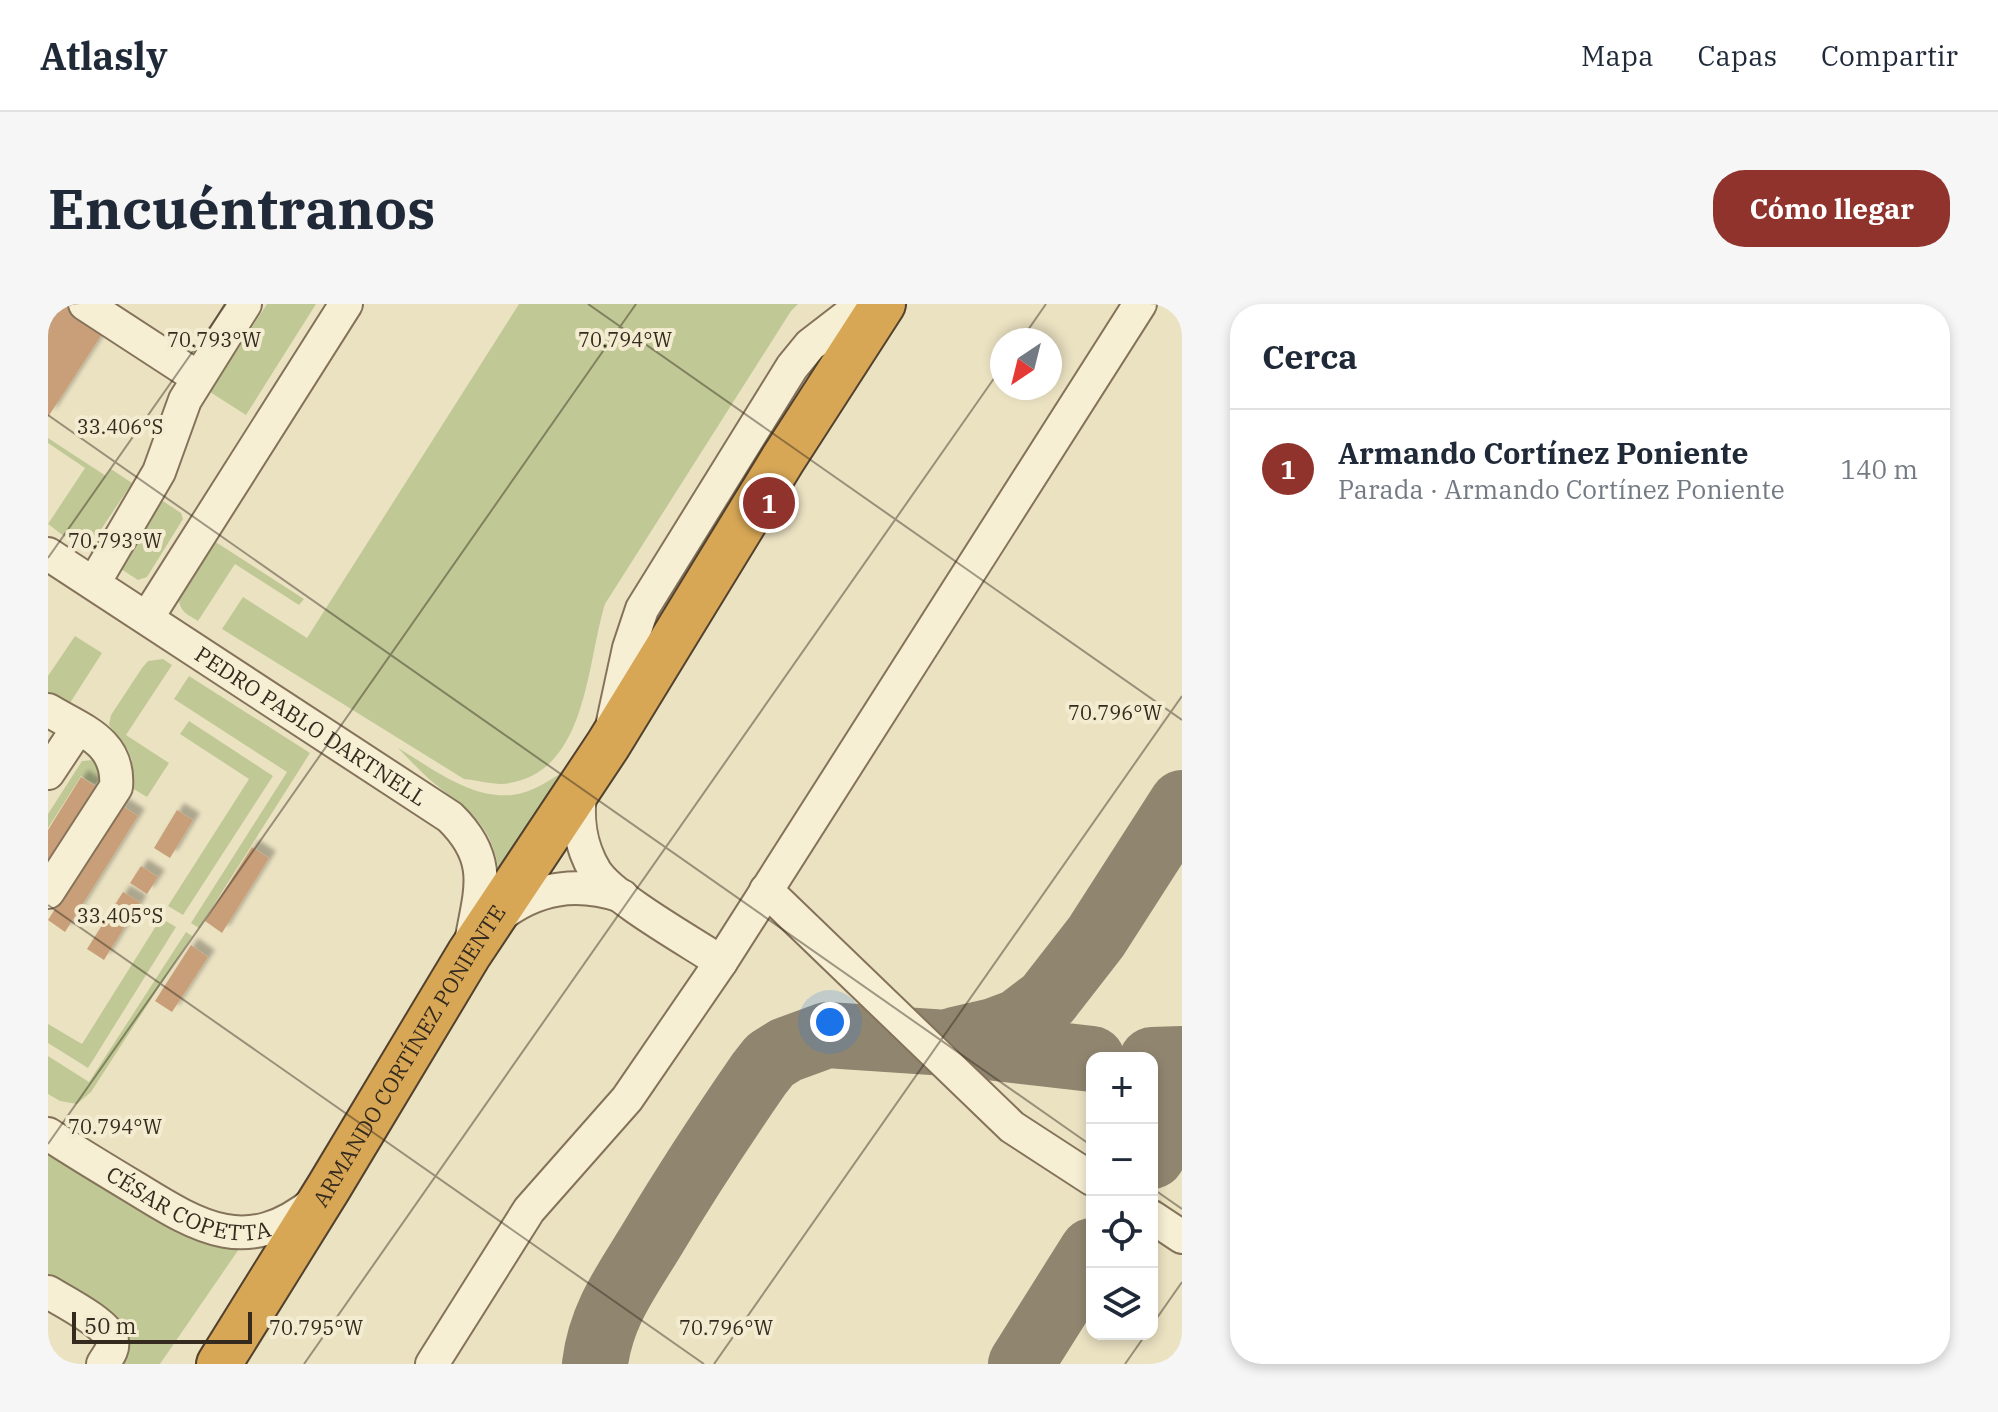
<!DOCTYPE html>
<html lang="es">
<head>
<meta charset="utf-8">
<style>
	:root { --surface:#fff; --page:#f6f6f7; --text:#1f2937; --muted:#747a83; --line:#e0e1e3; --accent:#90332d }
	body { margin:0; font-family:"IBM Plex Serif",serif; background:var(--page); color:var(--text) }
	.controls { position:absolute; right:24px; bottom:24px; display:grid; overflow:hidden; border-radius:16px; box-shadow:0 4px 12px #0003 }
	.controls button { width:72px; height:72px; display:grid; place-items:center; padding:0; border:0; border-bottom:2px solid var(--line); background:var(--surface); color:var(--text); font:40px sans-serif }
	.compass { position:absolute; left:942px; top:24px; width:72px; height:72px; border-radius:50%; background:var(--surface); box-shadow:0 4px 12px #0003; rotate:215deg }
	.scale { position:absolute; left:24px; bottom:20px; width:180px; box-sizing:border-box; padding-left:8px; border:4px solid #352a1e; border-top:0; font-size:22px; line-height:28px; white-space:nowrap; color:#352a1e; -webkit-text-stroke:6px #f3ecd1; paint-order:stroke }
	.you { position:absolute; left:782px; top:718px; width:28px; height:28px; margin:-20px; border:6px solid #fff; border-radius:50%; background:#1a73e8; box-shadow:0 0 0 12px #1a73e833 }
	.badge { display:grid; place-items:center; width:52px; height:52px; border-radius:50%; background:var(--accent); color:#fff; font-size:26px; font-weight:700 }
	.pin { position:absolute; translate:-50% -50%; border:4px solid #fff; box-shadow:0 2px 8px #0006 }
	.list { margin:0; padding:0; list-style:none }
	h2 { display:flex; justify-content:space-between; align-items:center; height:104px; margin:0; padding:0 32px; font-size:34px }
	h2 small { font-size:26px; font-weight:400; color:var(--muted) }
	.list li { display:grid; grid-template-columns:52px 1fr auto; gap:24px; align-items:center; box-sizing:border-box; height:120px; padding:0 32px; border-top:2px solid var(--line) }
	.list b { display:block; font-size:30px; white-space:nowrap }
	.list p { margin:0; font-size:26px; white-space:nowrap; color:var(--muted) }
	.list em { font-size:26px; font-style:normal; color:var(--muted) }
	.icon { flex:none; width:44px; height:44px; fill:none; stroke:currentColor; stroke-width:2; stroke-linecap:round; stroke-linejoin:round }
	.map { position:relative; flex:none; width:1134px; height:1060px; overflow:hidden; border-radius:32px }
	header { display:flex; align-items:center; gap:48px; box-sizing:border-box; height:112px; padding:0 40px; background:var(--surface); border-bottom:2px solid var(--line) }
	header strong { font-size:38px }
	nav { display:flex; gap:44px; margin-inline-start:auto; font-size:28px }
	.intro { display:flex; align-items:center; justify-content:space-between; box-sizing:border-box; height:192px; padding:0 48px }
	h1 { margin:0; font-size:56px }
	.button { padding:20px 36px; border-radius:32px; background:var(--accent); color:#fff; font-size:28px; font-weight:700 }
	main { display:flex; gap:48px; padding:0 48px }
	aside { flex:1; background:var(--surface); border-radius:32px; box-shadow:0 4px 12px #0003 }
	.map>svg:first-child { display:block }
	.green { fill:#c0c996 }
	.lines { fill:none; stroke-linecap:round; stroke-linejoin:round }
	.taxiway { stroke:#908670; stroke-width:66 }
	.building { fill:#c89f79; filter:url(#shadow) }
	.minor-casing { stroke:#84735a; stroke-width:36 }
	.highway-casing { stroke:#52412e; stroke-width:48 }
	.minor { stroke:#f7efd4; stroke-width:32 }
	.highway { stroke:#d7a756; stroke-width:44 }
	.ticks { fill:none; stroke:#352a1e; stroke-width:2; stroke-opacity:0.45 }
	.labels { text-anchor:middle; stroke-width:8; stroke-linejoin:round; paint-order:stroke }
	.street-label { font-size:22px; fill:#352a1e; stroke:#f3ecd1 }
	.ticks-label { font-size:20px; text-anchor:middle; fill:#352a1e; stroke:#f3ecd1; stroke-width:8; stroke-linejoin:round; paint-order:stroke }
</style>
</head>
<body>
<header>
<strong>Atlasly</strong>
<nav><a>Mapa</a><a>Capas</a><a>Compartir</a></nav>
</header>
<div class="intro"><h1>Encuéntranos</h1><a class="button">Cómo llegar</a></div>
<main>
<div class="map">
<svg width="1134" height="1060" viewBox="0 0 1134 1060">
	<defs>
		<filter id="shadow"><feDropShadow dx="7" dy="-7" stdDeviation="2" flood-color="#0004"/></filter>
	</defs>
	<rect width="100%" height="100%" fill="#ebe2c2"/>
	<path class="green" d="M219 0H268L198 111 162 88Z
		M471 0H750L743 7 557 300C538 362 539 474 453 480 442 480 428 476 416 475L174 325 195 293 259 334Z
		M0 134 58 172 63 165 84 179 46 236C29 246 14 230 0 220L37 164 0 139Z
		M115 197 133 209 135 215 99 273 90 276 73 265 109 199Z
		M163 235 256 295 251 301 187 260 150 317C144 313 137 310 134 305 121 285 152 252 163 235Z
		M27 332 54 349 22 399 13 401 0 391V372Z
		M115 355 124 361 78 431 121 459 99 493 79 481C93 454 77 442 61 421L63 411 94 364 100 357Z
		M141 372 262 449 151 624 143 619 239 468 126 395Z
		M141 417 225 472 135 611 120 602 201 475 132 430Z
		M350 444C384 464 422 495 464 491 484 489 504 475 521 464L452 572C444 516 420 508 381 475 370 465 360 454 350 444Z
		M45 456 50 458 53 473 47 480 33 472 0 524V510L34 457Z
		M113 614 128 623 40 764 0 739V720L34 740Z
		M138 628 144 632 43 788 29 800 12 797 0 790V752L41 778Z
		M0 849 181 935 191 945 112 1060H69L0 979Z"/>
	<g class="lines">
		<path class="taxiway" d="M907 736 946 727 970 718 999 696 1048 633 1134 499
			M1104 756 1134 755
			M1104 852 1134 804
			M547 1060C553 1011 578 978 603 937 637 880 673 825 711 770L722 756 738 746 779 731 914 740 1044 755
			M973 1060 1044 947"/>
	</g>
	<path class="building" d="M10 0H22L58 24 0 113V15Z
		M33 473 50 484 0 564V526Z
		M73 501 90 512 17 628 0 616Z
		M129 506 145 516 122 554 106 544Z
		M204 543 221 554 174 629 157 617Z
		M93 562 110 573 99 590 82 579Z
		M75 588 92 598 56 656 39 645Z
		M143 641 160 653 124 708 107 697Z"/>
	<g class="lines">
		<g class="minor-casing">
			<g id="minor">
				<path d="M37 0 149 73"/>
				<path id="s1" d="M0 250 402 513C445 555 433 585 423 638"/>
				<path d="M46 279 111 168 137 96 197 0"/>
				<path d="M99 314 298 0"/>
				<path d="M0 406C33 426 72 437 68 483L0 588"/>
				<path d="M565 418 581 344 594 305 744 63 762 41 815 0"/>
				<path d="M0 469 30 424"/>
				<path d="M533 483C528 513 531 540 547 567 564 594 643 638 673 658"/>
				<path d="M718 586 964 823 1044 875"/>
				<path d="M450 613C488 583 528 577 574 592"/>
				<path id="s2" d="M0 830C29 849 59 867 89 885 152 924 200 953 267 898"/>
				<path d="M1104 913 1134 933"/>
				<path d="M0 988C15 997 62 1021 64 1037 66 1046 59 1053 55 1060"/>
				<path d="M384 1060 481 906 579 795 673 658 1092 0"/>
			</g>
		</g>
		<g class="highway-casing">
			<g id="highway">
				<path id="s3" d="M171 1060 281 883 421 650 560 441 735 155 835 0"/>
			</g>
		</g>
		<use href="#minor" class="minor"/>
		<use href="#highway" class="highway"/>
	</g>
	<path class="ticks" d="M540 0 1134 416M973 36 998 0M0 111 1044 842M0 254 178 0M0 601 656 1060M0 840 588 0M1104 884 1134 905M1104 1021 1134 978M256 1060 954 63M666 1060 1134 392M1077 1060 1098 1030"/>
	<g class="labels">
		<g class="street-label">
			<text dy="8" stroke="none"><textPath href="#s1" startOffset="314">PEDRO PABLO DARTNELL</textPath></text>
			<text dy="8" stroke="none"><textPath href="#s3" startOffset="362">ARMANDO CORTÍNEZ PONIENTE</textPath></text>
			<text dy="8" stroke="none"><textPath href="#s2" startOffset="160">CÉSAR COPETTA</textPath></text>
		</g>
	</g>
	<g class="ticks-label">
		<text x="166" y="43">70.793°W</text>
		<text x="577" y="43">70.794°W</text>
		<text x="72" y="130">33.406°S</text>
		<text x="67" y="244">70.793°W</text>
		<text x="1067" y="416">70.796°W</text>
		<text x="72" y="619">33.405°S</text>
		<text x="67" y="830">70.794°W</text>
		<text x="268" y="1031">70.795°W</text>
		<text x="678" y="1031">70.796°W</text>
	</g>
</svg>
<div class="controls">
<button>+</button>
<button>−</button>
<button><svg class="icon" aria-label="locate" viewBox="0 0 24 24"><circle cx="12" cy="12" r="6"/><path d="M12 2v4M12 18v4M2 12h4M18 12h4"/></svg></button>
<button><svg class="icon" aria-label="layers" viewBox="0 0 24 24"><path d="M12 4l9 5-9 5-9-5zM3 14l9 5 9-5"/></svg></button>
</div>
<svg class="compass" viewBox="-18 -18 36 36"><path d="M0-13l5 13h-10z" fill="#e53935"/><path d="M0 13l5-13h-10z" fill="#747a83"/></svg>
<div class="scale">50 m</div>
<div class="you"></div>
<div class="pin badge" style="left:721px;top:199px">1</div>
</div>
<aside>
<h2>Cerca<small></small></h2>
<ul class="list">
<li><span class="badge">1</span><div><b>Armando Cortínez Poniente</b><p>Parada · Armando Cortínez Poniente</p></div><em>140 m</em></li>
</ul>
</aside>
</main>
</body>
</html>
